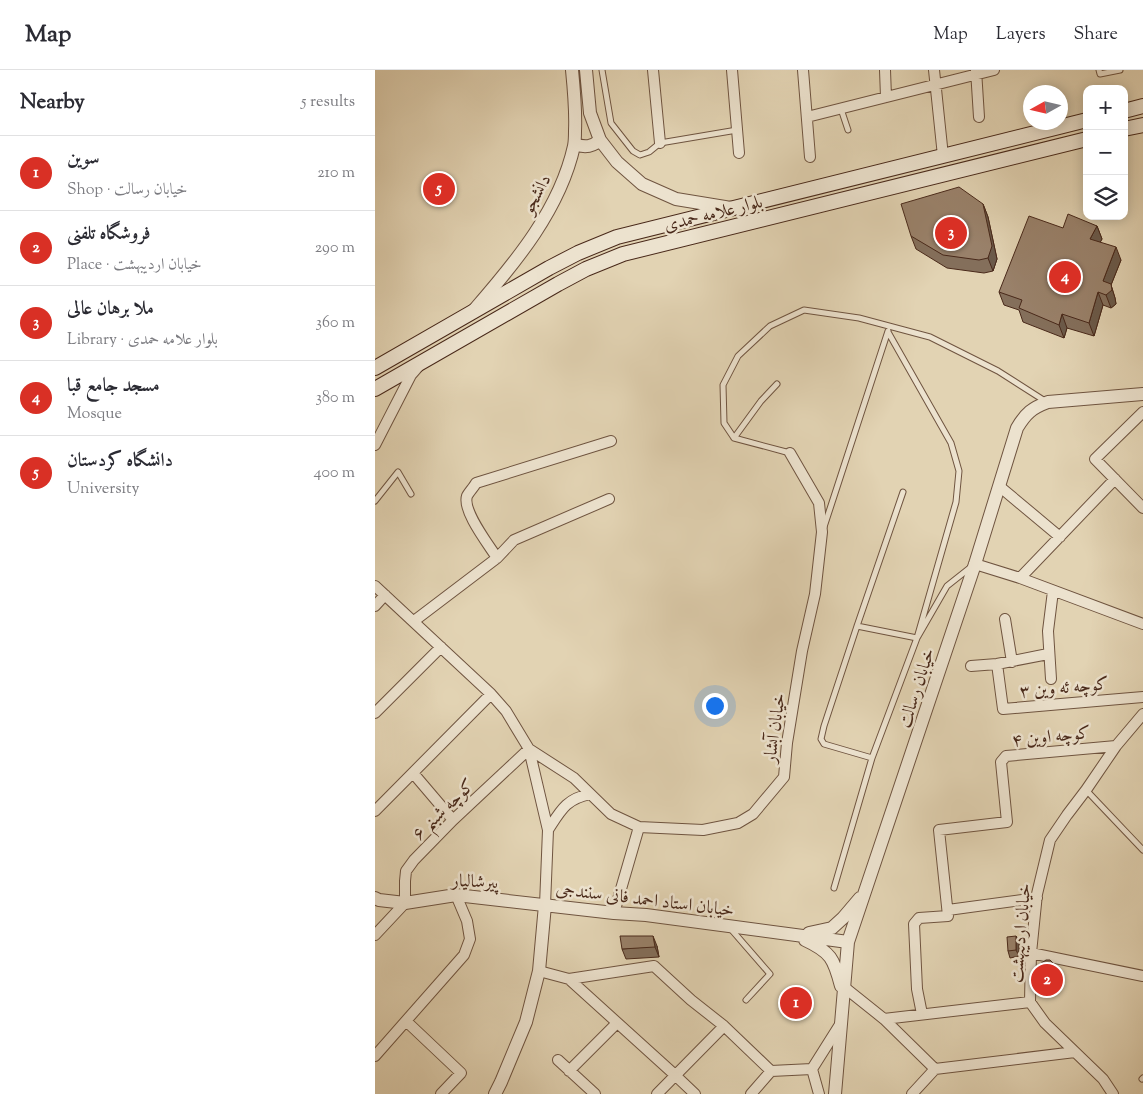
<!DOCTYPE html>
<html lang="en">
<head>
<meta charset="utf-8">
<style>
	:root { --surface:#fff; --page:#f2f2f3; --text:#2b2b33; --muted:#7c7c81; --line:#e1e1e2; --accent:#d93025 }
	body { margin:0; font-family:"Sorts Mill Goudy",Amiri,serif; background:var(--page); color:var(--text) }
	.controls { position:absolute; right:15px; top:15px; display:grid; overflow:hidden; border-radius:10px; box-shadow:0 2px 12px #0003 }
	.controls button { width:45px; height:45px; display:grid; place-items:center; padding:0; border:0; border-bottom:1px solid var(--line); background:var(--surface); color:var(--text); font:25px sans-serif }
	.compass { position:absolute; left:648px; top:15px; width:45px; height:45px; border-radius:50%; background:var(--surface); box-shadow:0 2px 12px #0003; rotate:262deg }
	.you { position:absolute; left:339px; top:635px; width:18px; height:18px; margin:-12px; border:4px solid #fff; border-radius:50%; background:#1a73e8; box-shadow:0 0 0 8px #1a73e833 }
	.badge { display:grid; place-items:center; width:32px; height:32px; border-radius:50%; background:var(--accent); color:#fff; font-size:16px; font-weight:700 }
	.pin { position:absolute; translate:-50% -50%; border:2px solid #fff; box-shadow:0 1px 5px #0006 }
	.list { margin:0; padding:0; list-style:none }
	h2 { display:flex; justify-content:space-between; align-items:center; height:65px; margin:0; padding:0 20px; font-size:21px }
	h2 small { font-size:16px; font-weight:400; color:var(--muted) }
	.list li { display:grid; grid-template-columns:32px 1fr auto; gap:15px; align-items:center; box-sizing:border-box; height:75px; padding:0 20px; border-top:1px solid var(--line) }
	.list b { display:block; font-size:19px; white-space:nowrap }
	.list p { margin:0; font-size:16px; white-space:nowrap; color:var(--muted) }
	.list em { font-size:16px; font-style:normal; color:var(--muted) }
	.icon { flex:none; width:28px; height:28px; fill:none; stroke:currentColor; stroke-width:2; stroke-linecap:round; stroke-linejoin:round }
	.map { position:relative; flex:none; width:768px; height:1024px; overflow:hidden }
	header { display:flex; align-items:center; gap:30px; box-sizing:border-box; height:70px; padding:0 25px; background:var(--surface); border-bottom:1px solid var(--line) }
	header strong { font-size:24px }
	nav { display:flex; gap:28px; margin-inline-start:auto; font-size:18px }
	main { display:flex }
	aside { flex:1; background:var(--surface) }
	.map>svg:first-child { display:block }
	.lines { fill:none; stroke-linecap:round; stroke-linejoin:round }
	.service-casing { stroke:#6f5440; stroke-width:7 }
	.minor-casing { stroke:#6f5440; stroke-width:12 }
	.tertiary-casing { stroke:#6f5440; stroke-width:14 }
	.secondary-casing { stroke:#49291a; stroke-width:16 }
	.service { stroke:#ece2ce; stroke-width:5 }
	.minor { stroke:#ece2ce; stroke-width:10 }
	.tertiary { stroke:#ece2ce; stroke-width:12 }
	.secondary { stroke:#ece2ce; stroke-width:14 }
	.wall { fill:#846f5b; stroke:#49291a }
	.shaded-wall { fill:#6b5a4a; stroke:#49291a }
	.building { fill:#99816a; stroke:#49291a }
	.labels { text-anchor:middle; stroke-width:5; stroke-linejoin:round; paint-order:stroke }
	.street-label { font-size:18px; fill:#49291a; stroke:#ece2ce }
</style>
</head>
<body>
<header>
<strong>Map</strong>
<nav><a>Map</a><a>Layers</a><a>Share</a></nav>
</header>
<main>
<aside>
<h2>Nearby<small>5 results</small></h2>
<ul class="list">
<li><span class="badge">1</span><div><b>سوین</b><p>Shop · خیابان رسالت</p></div><em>210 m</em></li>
<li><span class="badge">2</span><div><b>فروشگاه تلفنی</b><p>Place · خیابان اردیبهشت</p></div><em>290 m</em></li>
<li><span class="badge">3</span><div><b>ملا برهان عالی</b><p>Library · بلوار علامه حمدی</p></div><em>360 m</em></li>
<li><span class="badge">4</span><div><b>مسجد جامع قبا</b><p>Mosque</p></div><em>380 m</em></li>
<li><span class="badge">5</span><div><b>دانشگاه کردستان</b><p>University</p></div><em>400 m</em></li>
</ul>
</aside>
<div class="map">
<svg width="768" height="1024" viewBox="0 0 768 1024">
	<rect width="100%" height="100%" fill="#e2d3b3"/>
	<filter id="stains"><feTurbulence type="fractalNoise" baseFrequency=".004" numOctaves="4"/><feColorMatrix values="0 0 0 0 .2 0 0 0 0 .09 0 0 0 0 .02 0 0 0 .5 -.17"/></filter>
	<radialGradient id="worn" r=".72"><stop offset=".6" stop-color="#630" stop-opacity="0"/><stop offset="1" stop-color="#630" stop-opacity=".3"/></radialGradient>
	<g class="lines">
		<g class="service-casing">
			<path id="service" d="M227 0 236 53 258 81 265 85 274 82 285 73 362 60
				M724 0 725 4 745 0
				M466 39 473 60
				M359 368 386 331 402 314
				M415 383 359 368 349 353 348 315 363 286 395 256 429 240 484 248 555 267 623 301 670 331
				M0 431 23 402 36 424
				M449 457 513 261
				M482 556 542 568 581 432 584 401 576 373 513 262
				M497 688 449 674 446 669 449 656 482 556 528 422
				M711 720 768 780
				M459 818 497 688 542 568 572 516 596 497
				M355 858 395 904 371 930
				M767 1009 768 1008"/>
		</g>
		<g class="minor-casing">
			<path id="minor" d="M278 0 285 73
				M357 0 364 83
				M428 0 435 87
				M510 0 511 27
				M559 0 568 86
				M601 0 604 47
				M432 47 619 0
				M768 342 720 389 768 438
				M0 375 36 305 43 297
				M624 416 685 467
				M122 488 139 470 234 429
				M600 494 645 508 768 554
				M645 508 740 409
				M0 516 116 624 131 641 154 679 173 760 170 835
				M0 536 10 525
				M630 549 637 592
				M39 551 122 488C114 475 87 441 92 426 94 422 99 417 101 413L236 371
				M622 594 628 639 768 627
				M596 596 622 594 673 584
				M676 609 673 561 678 521
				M0 643 66 577
				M38 703 78 750
				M0 741 116 624
				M173 760C186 740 191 729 215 724
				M573 840 662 828
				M239 843 264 757
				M0 865 30 833V811L31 801 39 790 78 750 154 679 199 708 236 744 264 757 328 760 363 753 378 744 409 707 412 673 427 581 440 524 447 462 444 433 415 383
				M656 883 768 906
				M164 901 194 909 300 1005 320 1024
				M194 909 279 896 316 930 349 956 396 1001 376 1024
				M469 917 509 949 655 932
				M547 944 542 919 539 854 544 848 573 846 564 760 632 752 626 692 631 686 741 676
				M509 949 560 999
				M31 951 86 1003 66 1024
				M0 986 89 885 95 869 92 851 81 825
				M183 990 220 1024
				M194 1001 242 953
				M396 1001 437 999
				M282 1024 349 956
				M444 1024 437 999 466 953
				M537 1024 560 999 700 982
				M738 1024 728 1009 670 953 655 932 656 883 662 824 675 770 692 745 711 720 741 676 768 644"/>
		</g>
		<g class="tertiary-casing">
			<path id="tertiary" d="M211 0 215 43 225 70 242 92 267 114 301 129 356 138
				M200 74C210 78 217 77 225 70
				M99 240C141 192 185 139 199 76 200 71 200 66 200 61 201 40 199 20 197 0
				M0 828 4 830 30 833 81 825 239 843 271 845 473 872
				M434 863 457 858 468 848 485 828
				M430 870C456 882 459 889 466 916
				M120 1024 126 1012 151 952 164 901 170 835
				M460 1024 473 872 600 494 642 358C651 343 657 338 673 332L768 324"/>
		</g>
		<g class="secondary-casing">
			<path id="secondary" d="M749 41 768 36
				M749 59 768 55
				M0 298 174 198 203 183 242 167 712 50
				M0 319 183 214 211 199 248 184 712 69"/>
		</g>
		<use href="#service" class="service"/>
		<use href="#minor" class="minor"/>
		<use href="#tertiary" class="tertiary"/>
		<use href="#secondary" class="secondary"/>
	</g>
	<path class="wall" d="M608 134 613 147 622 189 618 201 609 203 572 198 541 179 536 166Z
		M722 156 727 169 725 172 746 190 736 215 740 228 741 234 736 238 728 235 719 266 692 258 689 268 648 252 644 240 629 235 624 222 688 158Z
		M641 866 644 872V886L635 888 633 881Z
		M282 876 284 887 251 889 247 879Z
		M681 903 680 914H663L660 904Z"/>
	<path class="shaded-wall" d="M608 134 613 147 622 189 618 201 613 188Z
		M722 156 727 169 720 182 715 169Z
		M741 177 746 190 736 215 740 228 741 234 736 238 731 225 728 211Z
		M723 222 728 235 719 266 714 253Z
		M687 244 692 258 689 268 684 255Z
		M278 866 282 876 284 887 280 877Z
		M641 866 644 872V886L641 880Z
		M678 893 681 903 680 914 676 904Z"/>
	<path class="building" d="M584 117 608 134 617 176 613 188 604 190 568 185 536 166 526 134Z
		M693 144 722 156 715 169 741 177 728 211 736 214 737 220 731 225 723 222 714 253 687 244 684 255 644 238 647 230 624 222 654 146 688 158Z
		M245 866H278L280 877 247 879Z
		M641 866V880L633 881 632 867Z
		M671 890H675L678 893 676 904H660L662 896Z"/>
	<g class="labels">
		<g class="street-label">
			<text transform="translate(161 124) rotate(-62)" y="6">دانشجو</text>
			<text transform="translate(338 143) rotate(-14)" y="6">بلوار علامه حمدی</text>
			<text transform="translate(689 617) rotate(-5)" y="6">کوچه ئه وین ۳</text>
			<text transform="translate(541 618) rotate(-72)" y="6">خیابان رسالت</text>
			<text transform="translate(399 658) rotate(-82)" y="6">خیابان آبشار</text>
			<text transform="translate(676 666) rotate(-6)" y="6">کوچه اوین ۴</text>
			<text transform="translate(68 739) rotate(-44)" y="6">کوچه شبنم ۶</text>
			<text transform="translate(100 811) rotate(3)" y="6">پیرشالیار</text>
			<text transform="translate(270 829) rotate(7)" y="6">خیابان استاد احمد فانی سنندجی</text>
			<text transform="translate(645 863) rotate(-85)" y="6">خیابان اردیبهشت</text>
		</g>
	</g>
	<rect width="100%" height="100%" filter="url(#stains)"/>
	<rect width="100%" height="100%" fill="url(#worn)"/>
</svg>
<div class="controls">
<button>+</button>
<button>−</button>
<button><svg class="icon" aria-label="layers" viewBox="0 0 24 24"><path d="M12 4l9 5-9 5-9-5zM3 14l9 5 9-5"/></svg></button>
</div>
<svg class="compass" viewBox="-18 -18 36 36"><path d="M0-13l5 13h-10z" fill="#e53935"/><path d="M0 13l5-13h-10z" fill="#7c7c81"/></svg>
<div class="you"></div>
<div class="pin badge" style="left:421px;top:933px">1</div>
<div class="pin badge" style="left:672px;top:910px">2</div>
<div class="pin badge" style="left:576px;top:163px">3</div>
<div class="pin badge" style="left:690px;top:207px">4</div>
<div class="pin badge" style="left:64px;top:119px">5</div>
</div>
</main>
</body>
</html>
